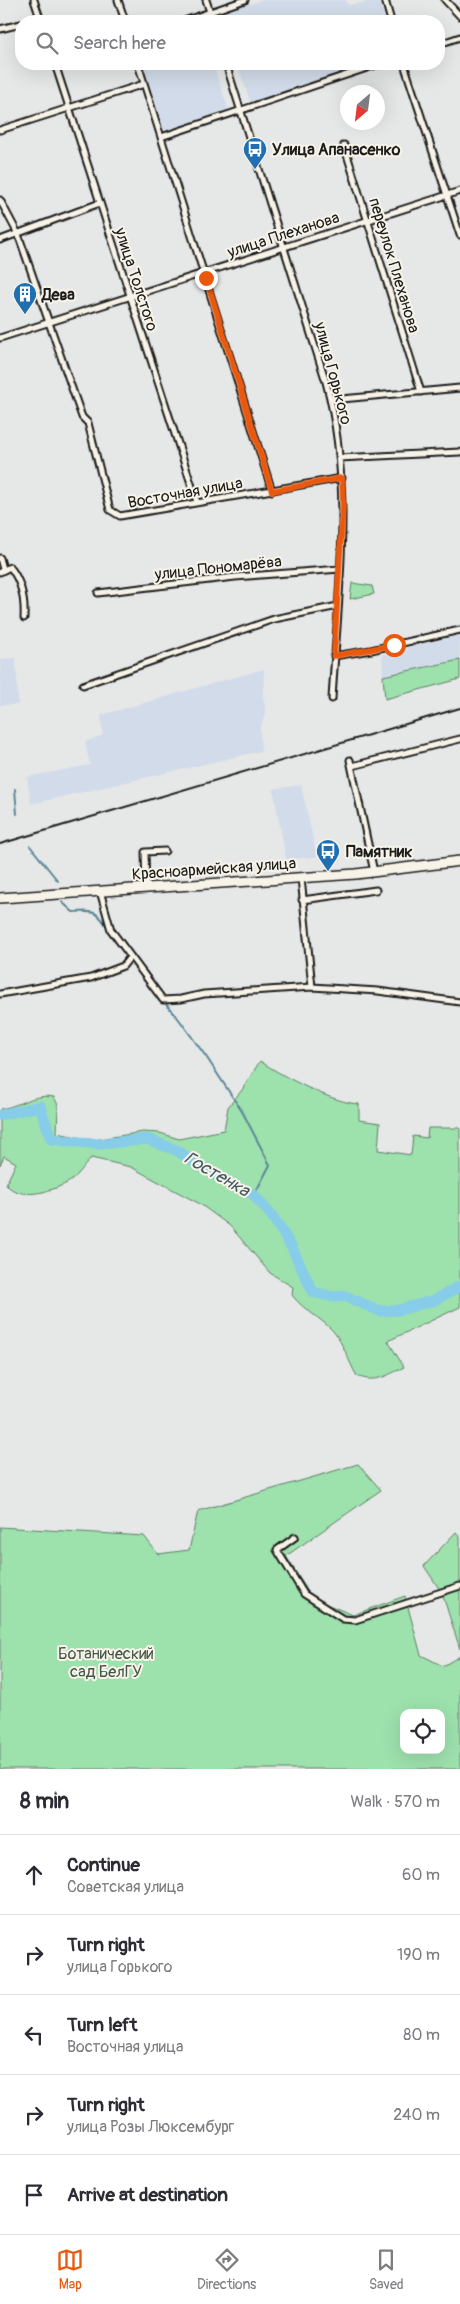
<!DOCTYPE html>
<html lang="en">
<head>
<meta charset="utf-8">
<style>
	:root { --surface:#fff; --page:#f2f2f3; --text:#2b2b33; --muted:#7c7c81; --line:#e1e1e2; --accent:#ea580c }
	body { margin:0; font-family:Pangolin,sans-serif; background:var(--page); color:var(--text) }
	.controls { position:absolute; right:15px; bottom:15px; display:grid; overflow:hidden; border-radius:10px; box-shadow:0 5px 20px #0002 }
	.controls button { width:45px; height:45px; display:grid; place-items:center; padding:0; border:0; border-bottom:1px solid var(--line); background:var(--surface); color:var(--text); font:25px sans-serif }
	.compass { position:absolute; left:340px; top:85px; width:45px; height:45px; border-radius:50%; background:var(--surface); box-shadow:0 5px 20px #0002; rotate:208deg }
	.stop { position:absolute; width:15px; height:15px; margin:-11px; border:4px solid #ea580c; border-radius:50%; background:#fff }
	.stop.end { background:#ea580c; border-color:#fff; box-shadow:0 1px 5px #0008 }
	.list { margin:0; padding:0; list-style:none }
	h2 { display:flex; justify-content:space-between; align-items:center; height:65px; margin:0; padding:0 20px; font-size:21px }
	h2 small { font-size:16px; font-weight:400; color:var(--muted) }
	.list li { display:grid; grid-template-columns:32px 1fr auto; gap:15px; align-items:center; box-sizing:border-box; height:80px; padding:0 20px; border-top:1px solid var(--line) }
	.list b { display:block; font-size:19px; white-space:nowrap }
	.list p { margin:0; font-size:16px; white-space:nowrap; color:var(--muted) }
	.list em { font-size:16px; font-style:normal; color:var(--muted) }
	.icon { flex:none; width:28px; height:28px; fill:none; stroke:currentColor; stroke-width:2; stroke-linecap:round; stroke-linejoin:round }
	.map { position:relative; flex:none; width:460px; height:1769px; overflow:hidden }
	.search { position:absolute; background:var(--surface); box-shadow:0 5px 20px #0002; left:15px; right:15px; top:15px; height:55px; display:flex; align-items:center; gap:12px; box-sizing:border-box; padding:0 18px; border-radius:20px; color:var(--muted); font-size:19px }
	.sheet { height:465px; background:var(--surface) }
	nav { display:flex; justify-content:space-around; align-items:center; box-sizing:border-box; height:70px; border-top:1px solid var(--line); background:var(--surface); font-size:14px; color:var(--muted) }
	nav a { display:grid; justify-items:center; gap:2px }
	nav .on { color:var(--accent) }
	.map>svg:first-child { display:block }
	.built { fill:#d2dbe9 }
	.green { fill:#9de1ad; stroke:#5c7e64; fill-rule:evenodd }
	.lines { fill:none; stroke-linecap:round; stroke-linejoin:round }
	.stream { stroke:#5c8697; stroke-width:2 }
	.river { stroke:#87cce9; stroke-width:11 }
	.minor-casing { stroke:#1c1c1c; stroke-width:9 }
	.primary-casing { stroke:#1c1c1c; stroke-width:12 }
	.minor { stroke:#f7f3e8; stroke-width:5 }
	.primary { stroke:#f7f3e8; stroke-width:9 }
	.rail { stroke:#1c1c1c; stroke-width:2 }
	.route { stroke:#ea580c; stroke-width:6 }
	.labels { text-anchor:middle; stroke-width:4; stroke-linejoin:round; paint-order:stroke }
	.poi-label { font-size:16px; font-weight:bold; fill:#1c1c1c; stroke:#f7f3e8; text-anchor:start }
	.street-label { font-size:16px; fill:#1c1c1c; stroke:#f7f3e8 }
	.park-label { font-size:16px; fill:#435748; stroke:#f7f3e8 }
	.water-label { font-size:18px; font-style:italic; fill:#415a64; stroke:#f7f3e8 }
</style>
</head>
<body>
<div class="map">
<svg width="460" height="1769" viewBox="0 0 460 1769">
	<rect width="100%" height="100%" fill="#e6e8e8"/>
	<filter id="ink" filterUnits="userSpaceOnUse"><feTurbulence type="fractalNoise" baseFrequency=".02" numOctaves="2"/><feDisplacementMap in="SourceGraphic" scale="10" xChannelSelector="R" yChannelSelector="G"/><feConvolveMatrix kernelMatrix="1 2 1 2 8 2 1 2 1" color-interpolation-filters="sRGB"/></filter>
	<g filter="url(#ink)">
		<path class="built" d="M262 0H346L348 5 379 0 386 21H221L218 14Z
			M142 64H213L229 111 164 131Z
			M237 64H364L366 68 251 104Z
			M460 635V660L383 676 382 654Z
			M16 658 18 705H0V659Z
			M264 669 263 695 266 713 260 728 261 751 31 804 27 777 90 765 85 742 103 735 101 715Z
			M301 785 317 857 286 859 273 789Z"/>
		<path class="green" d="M352 583 372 586 374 594 350 599Z
			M460 660V679L385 699 383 676Z
			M260 1061C282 1076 333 1103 359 1104V1120L380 1123 378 1150 411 1155 413 1136 427 1138 428 1128H460V1307L388 1341 404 1367C388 1375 375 1384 357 1376 348 1361 344 1344 333 1331 320 1317 303 1310 292 1295L293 1287 270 1273 230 1226 200 1204 131 1167 91 1158C84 1166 76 1179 67 1183 50 1192 19 1201 6 1184L16 1163 4 1156 0 1165V1109C20 1106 34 1093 54 1097L58 1105 57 1133 93 1140 143 1132 160 1133 179 1139 224 1130 228 1107 242 1090Z
			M358 1464 381 1490 286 1556 312 1598 353 1615 405 1596 421 1655 443 1666 460 1656V1769H0V1527L144 1536 158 1554 189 1550 198 1511ZM404 1713H441V1750H404Z
			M456 1532 460 1537V1649L442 1593 424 1566Z"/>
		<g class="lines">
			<path class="stream" d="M15 789 17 814
				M30 846 58 881
				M62 902 73 912C95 911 97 910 109 930
				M156 998 165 1003 178 1018 207 1058 243 1113 270 1165 254 1195"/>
			<path class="river" d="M0 1115 40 1106 51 1139 99 1144 147 1139 176 1150 221 1179 254 1195 272 1216 291 1246 313 1292 334 1297 345 1296 380 1311 399 1310 435 1300 460 1286"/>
			<g class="minor-casing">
				<path id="minor" d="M34 0 41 21
					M118 0 125 21
					M206 0 213 21
					M385 0 391 21
					M445 0 460 16
					M31 21 40 19
					M184 21 245 0
					M0 29 21 24
					M439 44 460 37
					M55 64 197 502
					M138 64 272 491
					M226 64 326 382C354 486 338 594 332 699
					M404 64 460 235
					M0 130 144 84
					M161 137 379 64
					M344 145 421 392
					M0 200 18 234 82 417 88 423 110 510 120 516 342 478
					M0 240 100 203
					M0 338 460 191
					M331 400 460 388
					M339 458 460 452
					M0 558 3 569
					M0 572 10 567C22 582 25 599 24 618
					M98 593 235 577 340 569
					M334 656 371 650 460 630
					M83 685 274 619 338 606
					M350 760 374 872
					M352 766 460 739
					M301 878 312 987
					M146 888 145 852 165 851
					M100 891 111 930 163 1000 181 999 204 994 312 987 378 991 460 1002
					M302 900 376 890
					M0 994 91 978 123 966 130 957
					M295 1537 277 1550 304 1594 343 1619 355 1620 460 1586"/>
			</g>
			<g class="primary-casing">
				<path id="primary" d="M0 898 356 874 460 861"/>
			</g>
			<use href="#minor" class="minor"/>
			<use href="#primary" class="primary"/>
			<path class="rail" d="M0 844 460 708"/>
		</g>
	</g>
	<g class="lines" filter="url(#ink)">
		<path class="route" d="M206 278 272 491 342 478 343 502 334 656 394 645"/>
	</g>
	<defs>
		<g id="bus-pin" transform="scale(1.25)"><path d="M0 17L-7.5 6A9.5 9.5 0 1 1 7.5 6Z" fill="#1f6fb2" stroke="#f7f3e8"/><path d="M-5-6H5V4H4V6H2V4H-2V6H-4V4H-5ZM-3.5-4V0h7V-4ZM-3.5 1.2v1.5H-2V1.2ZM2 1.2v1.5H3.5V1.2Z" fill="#fff"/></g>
		<g id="building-pin" transform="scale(1.25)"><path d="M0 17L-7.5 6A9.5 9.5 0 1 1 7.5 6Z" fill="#1f6fb2" stroke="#f7f3e8"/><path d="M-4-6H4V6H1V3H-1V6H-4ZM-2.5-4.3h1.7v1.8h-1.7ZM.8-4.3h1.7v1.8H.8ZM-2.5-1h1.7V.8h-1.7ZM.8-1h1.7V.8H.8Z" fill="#fff"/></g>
	</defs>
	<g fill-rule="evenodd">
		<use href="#bus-pin" x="255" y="149"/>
		<use href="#building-pin" x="25" y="294"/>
		<use href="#bus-pin" x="328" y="851"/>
	</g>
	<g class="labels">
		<g class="poi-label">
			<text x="272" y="155">Улица Апанасенко</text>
			<text x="42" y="300">Дева</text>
			<text x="346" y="857">Памятник</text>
		</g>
		<g class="street-label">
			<text transform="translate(283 234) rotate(-18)" y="6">улица Плеханова</text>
			<text transform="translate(395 265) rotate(73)" y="6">переулок Плеханова</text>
			<text transform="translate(137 279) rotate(72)" y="6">улица Толстого</text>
			<text transform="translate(334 373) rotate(75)" y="6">улица Горького</text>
			<text transform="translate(185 492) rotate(-10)" y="6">Восточная улица</text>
			<text transform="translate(218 567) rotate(-6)" y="6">улица Пономарёва</text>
			<text transform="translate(214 868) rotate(-4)" y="6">Красноармейская улица</text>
		</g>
		<g class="park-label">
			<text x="106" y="1659">Ботанический<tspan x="106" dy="18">сад БелГУ</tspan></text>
		</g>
		<g class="water-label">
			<text transform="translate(217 1174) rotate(30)" y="6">Гостенка</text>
		</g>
	</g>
</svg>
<div class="controls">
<button><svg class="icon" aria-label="locate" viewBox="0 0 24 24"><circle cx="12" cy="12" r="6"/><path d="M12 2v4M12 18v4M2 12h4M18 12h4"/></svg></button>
</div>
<svg class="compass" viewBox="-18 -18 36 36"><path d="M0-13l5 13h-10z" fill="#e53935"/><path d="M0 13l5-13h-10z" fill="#7c7c81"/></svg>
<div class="stop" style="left:394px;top:645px"></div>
<div class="stop end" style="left:206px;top:278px"></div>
<div class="search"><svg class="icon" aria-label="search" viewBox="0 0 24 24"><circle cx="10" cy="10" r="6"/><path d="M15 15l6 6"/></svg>Search here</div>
</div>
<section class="sheet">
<h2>8 min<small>Walk · 570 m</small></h2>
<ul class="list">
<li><svg class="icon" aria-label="ahead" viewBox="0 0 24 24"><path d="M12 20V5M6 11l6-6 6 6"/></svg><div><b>Continue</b><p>Советская улица</p></div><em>60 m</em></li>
<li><svg class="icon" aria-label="right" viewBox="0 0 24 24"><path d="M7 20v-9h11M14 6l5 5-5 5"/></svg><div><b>Turn right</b><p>улица Горького</p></div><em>190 m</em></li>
<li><svg class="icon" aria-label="left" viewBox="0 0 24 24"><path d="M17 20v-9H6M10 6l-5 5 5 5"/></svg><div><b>Turn left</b><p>Восточная улица</p></div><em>80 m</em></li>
<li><svg class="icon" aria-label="right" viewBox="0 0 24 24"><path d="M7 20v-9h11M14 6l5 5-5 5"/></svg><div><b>Turn right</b><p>улица Розы Люксембург</p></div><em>240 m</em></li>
<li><svg class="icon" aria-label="arrive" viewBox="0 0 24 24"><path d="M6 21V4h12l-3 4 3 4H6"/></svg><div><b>Arrive at destination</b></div></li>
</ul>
</section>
<nav>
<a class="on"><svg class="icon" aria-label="map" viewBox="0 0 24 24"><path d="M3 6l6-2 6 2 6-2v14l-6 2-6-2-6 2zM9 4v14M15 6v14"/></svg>Map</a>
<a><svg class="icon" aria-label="directions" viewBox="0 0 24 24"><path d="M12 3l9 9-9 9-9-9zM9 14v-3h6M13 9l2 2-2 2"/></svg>Directions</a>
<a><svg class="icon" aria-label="saved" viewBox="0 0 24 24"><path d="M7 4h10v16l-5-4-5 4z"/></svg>Saved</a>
</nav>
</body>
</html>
